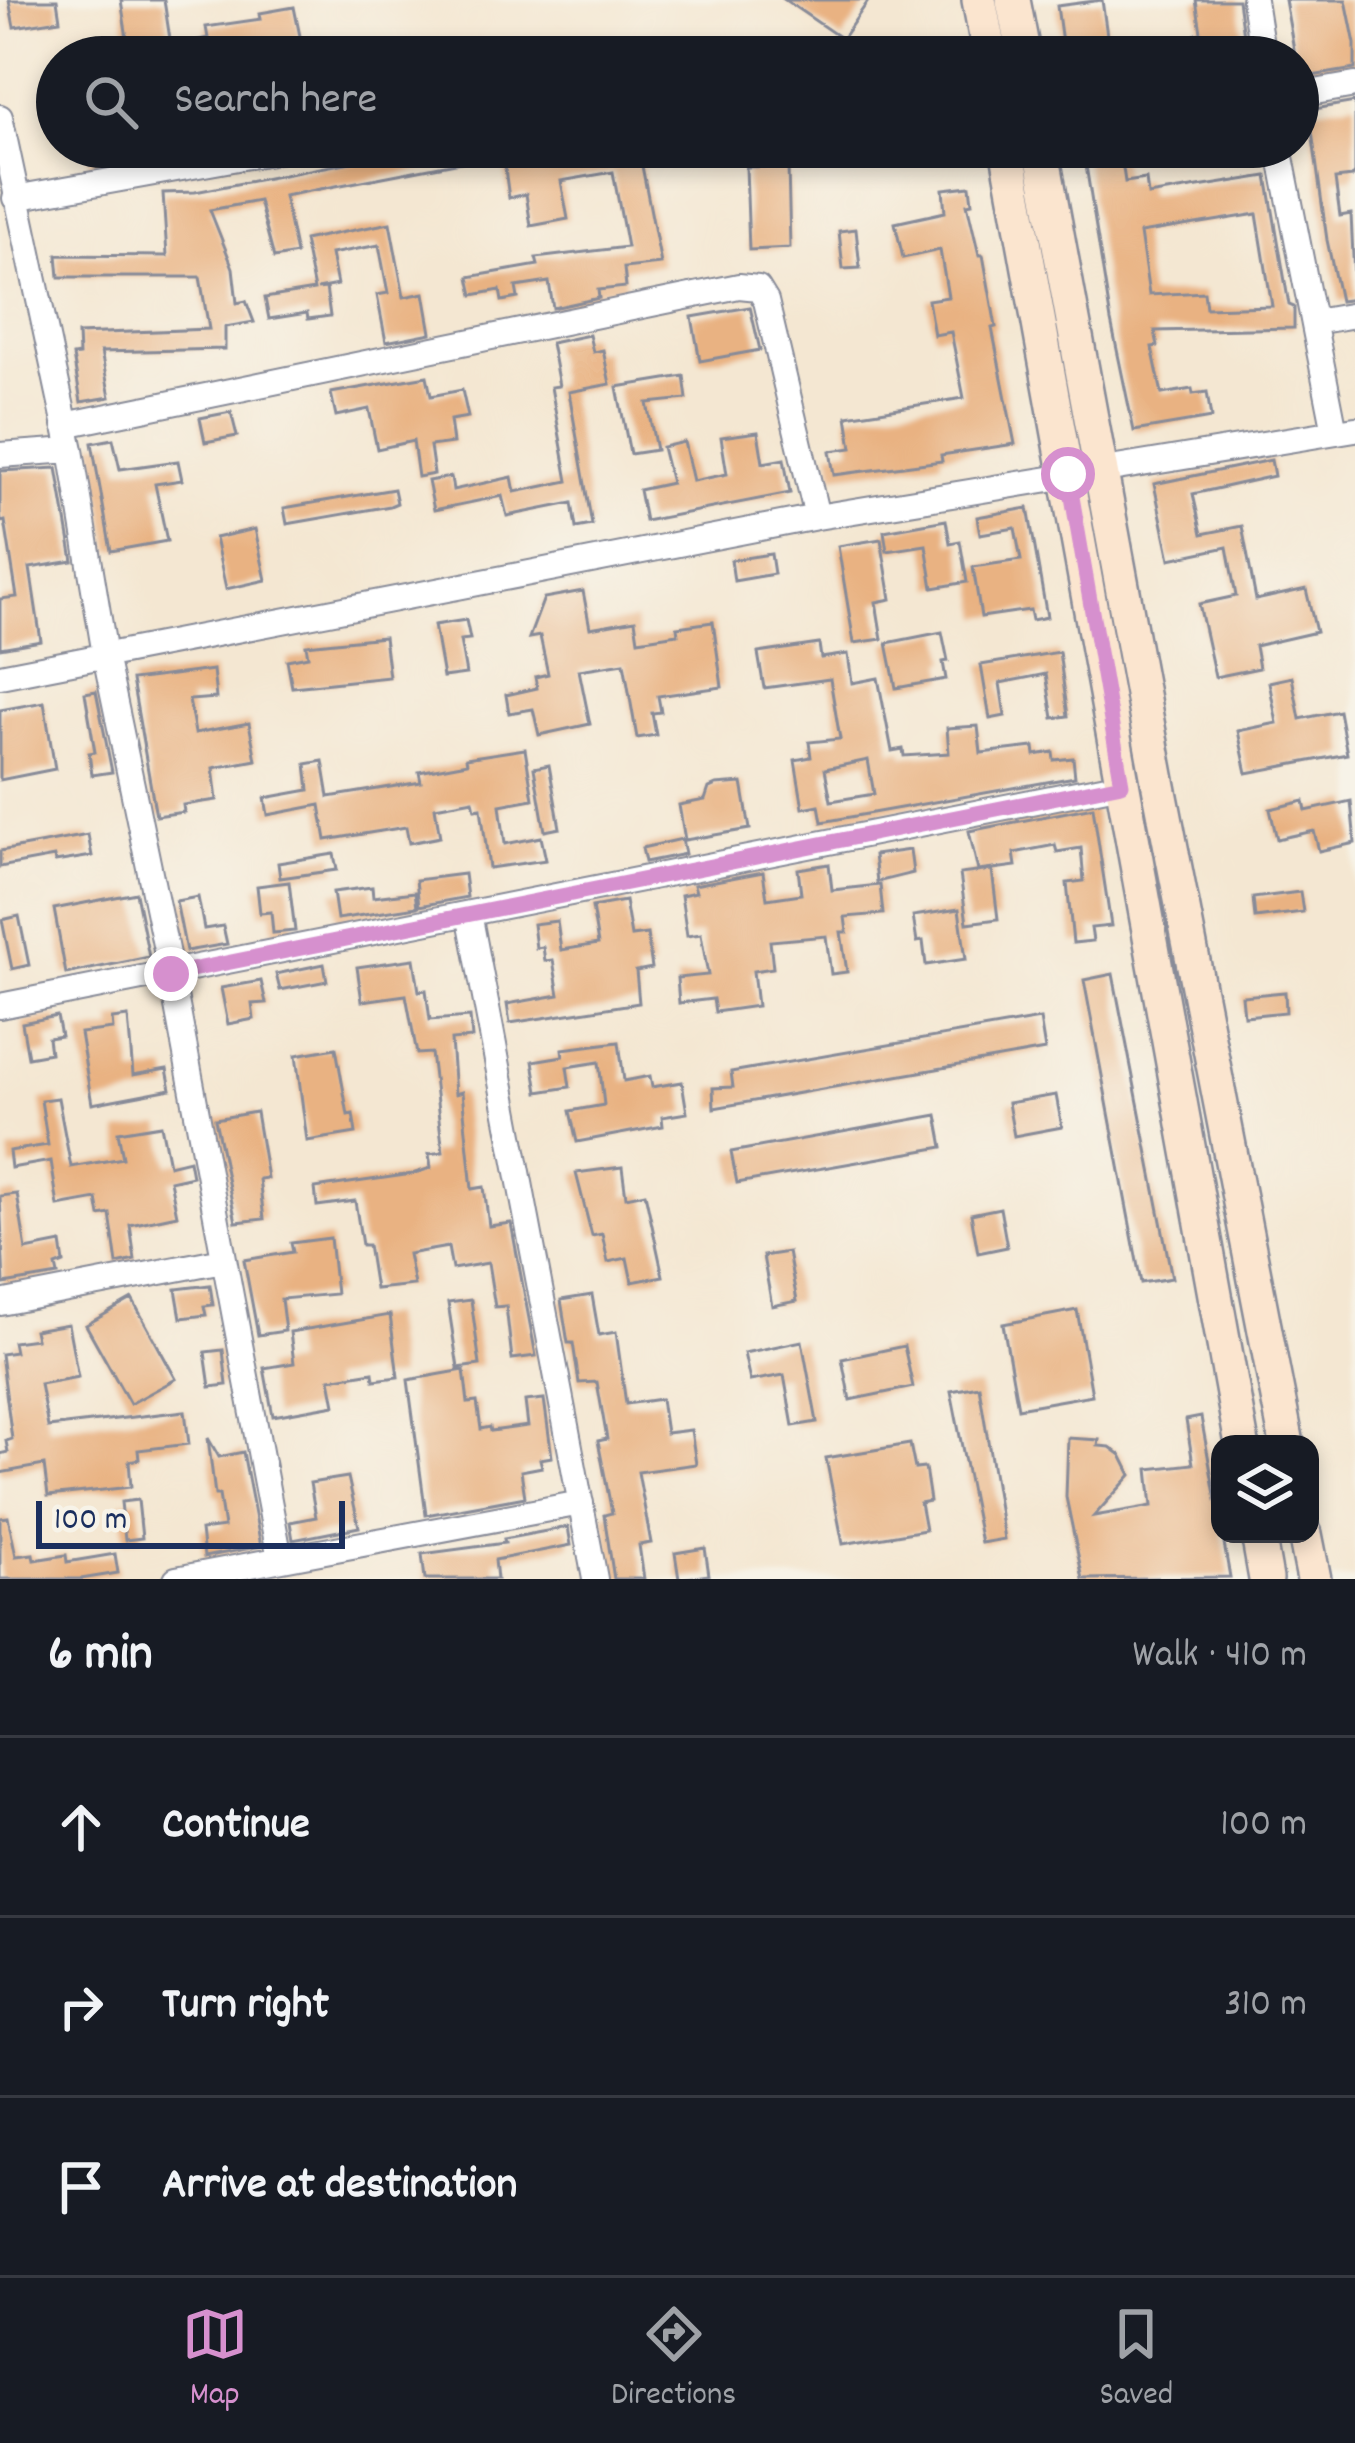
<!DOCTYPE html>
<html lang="en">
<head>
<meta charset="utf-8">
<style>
	:root { --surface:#171b24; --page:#242831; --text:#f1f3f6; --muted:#9ea1a6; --line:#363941; --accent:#d690ce }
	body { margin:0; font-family:Dekko,sans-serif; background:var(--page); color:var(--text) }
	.controls { position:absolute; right:36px; bottom:36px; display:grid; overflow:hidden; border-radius:24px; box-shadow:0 6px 18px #0003 }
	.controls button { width:108px; height:108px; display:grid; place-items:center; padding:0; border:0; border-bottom:3px solid var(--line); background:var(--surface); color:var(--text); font:60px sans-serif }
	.scale { position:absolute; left:36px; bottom:30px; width:309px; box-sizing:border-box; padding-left:12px; border:6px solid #1b2f5e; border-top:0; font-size:33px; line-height:42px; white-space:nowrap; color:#1b2f5e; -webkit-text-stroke:9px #f7f3e8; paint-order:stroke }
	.stop { position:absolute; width:36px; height:36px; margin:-27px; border:9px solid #d690ce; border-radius:50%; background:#fff }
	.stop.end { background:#d690ce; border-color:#fff; box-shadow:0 3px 12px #0008 }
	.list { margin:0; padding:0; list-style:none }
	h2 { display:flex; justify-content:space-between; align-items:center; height:156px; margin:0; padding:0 48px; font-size:51px }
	h2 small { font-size:39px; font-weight:400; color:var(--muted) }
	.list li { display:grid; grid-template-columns:78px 1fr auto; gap:36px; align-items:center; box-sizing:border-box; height:180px; padding:0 48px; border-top:3px solid var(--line) }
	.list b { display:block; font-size:45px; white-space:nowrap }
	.list em { font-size:39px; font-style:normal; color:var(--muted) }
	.icon { flex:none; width:66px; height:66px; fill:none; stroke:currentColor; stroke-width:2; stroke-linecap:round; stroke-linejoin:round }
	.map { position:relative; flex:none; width:1355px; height:1579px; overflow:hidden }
	.search { position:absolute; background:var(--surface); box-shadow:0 6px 18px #0003; left:36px; right:36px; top:36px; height:132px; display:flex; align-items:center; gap:30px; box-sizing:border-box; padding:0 42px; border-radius:66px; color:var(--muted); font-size:45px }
	.sheet { height:696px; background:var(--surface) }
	nav { display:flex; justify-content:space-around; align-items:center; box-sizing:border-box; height:168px; border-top:3px solid var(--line); background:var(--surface); font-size:33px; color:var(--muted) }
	nav a { display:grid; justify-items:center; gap:6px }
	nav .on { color:var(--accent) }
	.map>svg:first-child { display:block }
	.building { fill:#e9b282; fill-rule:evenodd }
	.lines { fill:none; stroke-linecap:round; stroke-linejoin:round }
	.minor-casing { stroke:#888b98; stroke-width:28 }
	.secondary-casing { stroke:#888b98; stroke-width:38 }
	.minor { stroke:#fff; stroke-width:24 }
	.secondary { stroke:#fbe5cf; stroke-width:33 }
	.route { stroke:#d690ce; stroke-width:15 }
</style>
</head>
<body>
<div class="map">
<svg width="1355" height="1579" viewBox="0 0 1355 1579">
	<rect width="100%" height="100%" fill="#f7f3e8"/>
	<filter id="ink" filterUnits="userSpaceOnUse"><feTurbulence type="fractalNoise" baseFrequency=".00833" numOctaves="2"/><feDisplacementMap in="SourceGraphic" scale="24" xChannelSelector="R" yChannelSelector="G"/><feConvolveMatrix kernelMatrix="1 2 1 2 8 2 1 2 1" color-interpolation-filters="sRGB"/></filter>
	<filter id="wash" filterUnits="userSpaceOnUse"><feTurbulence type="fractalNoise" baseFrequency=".004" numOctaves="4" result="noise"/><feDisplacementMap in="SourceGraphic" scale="48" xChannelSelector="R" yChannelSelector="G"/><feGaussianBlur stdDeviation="2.7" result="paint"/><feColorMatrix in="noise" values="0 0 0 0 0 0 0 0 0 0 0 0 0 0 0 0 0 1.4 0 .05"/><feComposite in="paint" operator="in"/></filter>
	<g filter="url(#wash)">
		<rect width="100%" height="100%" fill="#f4e7d2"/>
		<g id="blocks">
			<path class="building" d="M9 0H57L60 20 14 27Z
				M121 0H164L171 46 208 38 206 27 261 19 260 13 294 7 301 41 316 39 319 57H130Z
				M785 0H869L842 39Z
				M1102 0 1110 57H1064L1057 6Z
				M1196 0H1238L1246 57H1188L1185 39 1201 32Z
				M1285 0H1346L1355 44V69L1299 78Z
				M1355 102V173L1352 177 1335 179 1340 216 1351 214 1355 299 1340 301 1327 240 1309 110Z
				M87 147H151V157L90 165Z
				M429 147H491L492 156 284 196 296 254 274 258 259 201 210 210 233 268 237 303 246 301 254 322 225 327V349L101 352 110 397 81 402 73 356 79 355 78 334 209 329 200 277H59L57 255 167 256 163 193 195 192Z
				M502 147H589L590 157 643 147H700V155L642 166 661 264 624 268 626 287 598 290 599 298 553 308 549 282 516 287 518 298 502 301 500 290 473 295 469 277 538 265 536 258 627 247 613 172 561 181 568 219 531 226 526 194 509 198Z
				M802 147H827L826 167 801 166Z
				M1083 147H1120L1125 182 1146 179 1148 195 1267 176 1289 305 1294 307V328L1155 331 1158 346 1152 347 1162 394 1192 389 1193 394 1207 392 1211 418 1134 431 1111 321ZM1257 214 1272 306 1206 308 1204 292 1149 295 1140 233Z
				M788 166 790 248 749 250 746 167Z
				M970 186 972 203 967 204 979 255H983L996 327 992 328 1015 444 941 455 942 461 834 475 830 451 852 448 847 416 964 398 951 332 934 335 928 300 948 297 940 250 903 258 895 223 945 212 943 189Z
				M390 223 404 297 424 293 431 333 386 342 377 295 388 293 379 245 331 254 337 285 317 289 326 288 330 316 308 319 307 313 269 319 265 298 314 290 304 240Z
				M856 229 860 268 843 269 839 231Z
				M750 307 760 350 700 361 692 317Z
				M589 335 593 352 603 350 610 384 569 392 592 525 576 528 572 503 507 516 502 496 434 510 428 481 451 477 453 490 512 477 515 492 568 481 551 387 559 386 551 343Z
				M427 376 431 396 462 390 468 417 450 420 453 443 430 446 434 474 418 477 413 441 377 449 369 409 336 416 331 393Z
				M684 376 687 399 647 403 656 450 630 454 617 387Z
				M231 412 237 436 205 442 200 418Z
				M758 432 763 463 784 459 790 493 645 521 639 490 671 483 662 447 684 442 693 481 727 474 721 437Z
				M113 439 120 469 178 461 182 480 155 484 167 541 111 551 92 443Z
				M1271 460 1274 476 1193 494 1202 534 1242 526 1256 600 1306 589 1316 632 1255 646 1259 668 1215 677 1199 604 1236 596 1227 547 1170 559 1154 484Z
				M57 468 73 561 30 568 41 641 0 648V599L17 597 5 521 1 522 0 514V471Z
				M394 489 397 503 390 506 287 524 284 508Z
				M1028 508 1047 617 1032 620 1030 610 981 617 973 567 1021 560 1015 528 980 534 977 517Z
				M946 520 950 543 960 541 967 582 933 588 926 545 887 551 884 531Z
				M255 529 266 580 226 589 215 538Z
				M881 539 891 599 876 602 882 639 854 643 838 546Z
				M771 554 774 574 734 581 731 560Z
				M583 591 590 628 635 620 638 640 678 634 677 627 713 622 722 687 658 696 661 712 652 713 656 735 637 738 624 663 579 670 590 724 539 735 533 709 509 713 506 695 537 688 535 677 548 674 540 636 529 638 544 598Z
				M466 620 470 639 460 640 466 674 443 677 434 625Z
				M942 632 948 661 943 662 946 679 896 688 887 643Z
				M384 637 389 677 292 687 287 660 308 656 306 645Z
				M819 644 821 658 848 654 852 683 878 678 892 751 903 749 904 756 949 753 947 728 978 726 981 753 1034 747 1035 755 1053 752 1054 760 1073 758 1075 777 822 822 819 805 803 808 795 760 811 757 809 742 840 739 830 679 764 688 758 653ZM868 760 874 794 831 801 825 769Z
				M1059 652 1068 716 1053 718 1046 674 1000 683 1005 716 990 719 981 665Z
				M213 670 216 698 189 700 195 733 249 723 256 760 213 768 217 800 183 805 184 812 156 816 132 680Z
				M1292 677 1300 719 1339 711 1347 754 1247 773 1238 731 1277 723 1269 682Z
				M96 691 112 772 92 775 89 753 95 752 85 693Z
				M44 702 55 769 0 780V710Z
				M525 749 533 799 500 805 505 844 541 837 546 860 489 868 481 808 475 809 473 800 435 807 440 837 409 843 406 827 326 840 320 805 268 815 265 798 309 790 306 764 323 761 329 797 421 782 419 772 467 763 466 758Z
				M549 765 560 828 545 831 534 768Z
				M742 783 750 829 685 840 679 805 705 800 709 788 716 785Z
				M1304 801 1306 811 1351 801 1355 843 1319 851 1314 831 1277 839 1270 809Z
				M1093 807 1111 926 1091 928 1093 941 1073 943 1067 883 1084 881 1081 848 1057 852 1055 845 1014 853 1016 866 978 871 969 831Z
				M88 835 92 856 55 862 54 857 0 867V851Z
				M682 839 685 854 645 862 642 848Z
				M910 850 913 873 877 882 874 855Z
				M334 854 337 870 280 878 278 863Z
				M829 864 832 890 880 885 883 914 845 917 847 932H841L847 972 831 974 826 936 770 941 773 968 753 971 757 1006 715 1012 713 999 679 1003 677 978 708 975 701 934 687 936 681 895 696 892 694 885 763 872 767 899 801 894 798 869Z
				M992 870 998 919 967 923 960 874Z
				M464 874 467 897 419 906 416 880Z
				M289 882 295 931 273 933 271 912 260 913 257 886Z
				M372 887 373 897 415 892 417 907 337 919 333 892Z
				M1300 892 1303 912 1255 918 1253 898Z
				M136 893 149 957 66 974 54 909Z
				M198 897 204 929 223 926 227 944 186 951 176 901Z
				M625 901 631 936 647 934 652 968 636 971 639 1003 510 1023 507 1004 559 995 553 960 545 961 543 947 536 948 533 924 557 921 561 950 598 944 592 907Z
				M959 909 966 959 926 965 923 941 917 942 913 916Z
				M19 916 29 965 12 969 2 920Z
				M414 959 419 991 426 990 430 1020 470 1017 472 1038 451 1040 455 1094 462 1092 472 1189 484 1187 489 1226 511 1223 536 1356 512 1359 506 1306 495 1307 488 1263 452 1269 448 1247 408 1254 414 1285 375 1289 368 1245H362L355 1201 317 1206 315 1188 412 1174 431 1168 429 1154 443 1152 431 1053 417 1054 406 995 362 1001 357 967Z
				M324 964 327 981 280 990 276 974Z
				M1113 974 1172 1278 1141 1283 1084 980Z
				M261 981 266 1003 252 1004 254 1019 228 1024 221 988Z
				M1285 992 1286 1012 1244 1016 1242 996Z
				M57 1016 61 1036 48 1038 50 1053 28 1057 22 1023Z
				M128 1017 133 1075 167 1069 171 1089 92 1104 80 1033 113 1029 112 1019Z
				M1040 1019 1045 1050 714 1108 713 1088 733 1087 731 1072Z
				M619 1042 624 1081 650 1076 652 1087 682 1082 687 1113 662 1117 663 1126 577 1142 570 1111 604 1105 599 1062 567 1067 570 1087 538 1092 533 1061 563 1056 562 1049Z
				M336 1048 348 1115 353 1114 356 1133 307 1141 296 1055Z
				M1056 1095 1062 1127 1014 1136 1008 1103Z
				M58 1098 71 1167 123 1158 118 1132 161 1125 169 1165 189 1160 192 1176 170 1181 177 1215 130 1225 135 1260 117 1264 110 1214 100 1216 97 1199 58 1206 51 1161 11 1168 9 1151 48 1145 41 1100Z
				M256 1112 267 1178 259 1179 264 1219 236 1222 215 1119Z
				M937 1115 943 1147 737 1183 731 1152Z
				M622 1167 626 1197 645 1193 663 1276 632 1282 627 1258 608 1262 602 1234 592 1236 576 1173Z
				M17 1194 26 1250 61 1243 64 1263 56 1266 58 1275 4 1284 0 1196Z
				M1000 1208 1007 1247 978 1253 971 1214Z
				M330 1238 336 1294 281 1299 285 1331 258 1335 244 1260 293 1252 291 1243Z
				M788 1252 797 1301 772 1306 763 1256Z
				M210 1285 213 1305 204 1306 206 1315 181 1318 176 1289Z
				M592 1295 599 1335 616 1332 626 1404 661 1399 666 1433 691 1430 696 1464 638 1472 651 1543 639 1545 644 1579H614L604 1515 612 1513 598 1441 607 1439 597 1382 579 1383 573 1343H568L561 1300Z
				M132 1299 176 1379 130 1404 86 1325Z
				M471 1300 480 1365 458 1368 448 1303Z
				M1077 1310 1092 1395 1018 1408 1003 1324Z
				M390 1315 398 1377 374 1380 373 1372 330 1379 335 1405 273 1416 264 1368 294 1363 290 1332Z
				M68 1324 78 1377 40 1384 48 1427 185 1411 189 1444 138 1450 139 1459 129 1461 131 1487 48 1496 44 1465 0 1473V1454L8 1452 6 1441 12 1439 1 1354 15 1352 13 1342 36 1339 34 1330Z
				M802 1341 817 1422 793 1426 784 1375 750 1381 744 1353Z
				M904 1346 913 1387 850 1400 842 1359Z
				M223 1350 227 1385 210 1387 205 1352Z
				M464 1370 468 1403 477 1402 481 1429 490 1427 491 1431 528 1426 525 1401 544 1399 552 1457 540 1459 542 1467 521 1471 525 1497 426 1515 408 1380Z
				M979 1386 1004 1539 981 1543 951 1391Z
				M1201 1417 1230 1577 1083 1579 1066 1497 1068 1438 1099 1440 1098 1446 1110 1447 1121 1455 1131 1475 1094 1516 1152 1506 1148 1469 1193 1464 1186 1420Z
				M208 1438 219 1457 243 1452 261 1546 204 1557 201 1530 224 1527 219 1495H215Z
				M910 1444 915 1469 925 1468 930 1501 920 1503 925 1530 843 1544 826 1458Z
				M348 1477 359 1527 293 1540 290 1522 316 1517 310 1483Z
				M138 1500 142 1538 125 1540 121 1502Z
				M8 1517 16 1556 33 1554 34 1560 66 1555 67 1562 115 1554 118 1573 81 1579H0V1518Z
				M568 1527 571 1545 495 1560 497 1579H425L422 1554 505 1543 504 1539Z
				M705 1548 709 1575 679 1579 675 1553Z"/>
		</g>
	</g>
	<g filter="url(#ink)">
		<use href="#blocks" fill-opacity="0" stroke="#888b98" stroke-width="3"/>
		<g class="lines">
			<g class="minor-casing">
				<path id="minor" d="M1254 0 1263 57
					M1298 95 1355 85
					M0 117 71 450 105 655 171 974 280 1559
					M1279 147 1335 432
					M15 198 299 147
					M1315 322 1355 315
					M65 425 739 286 758 288 766 301 817 517
					M0 455 71 450
					M0 676 817 517 1355 429
					M469 913 595 1579
					M0 1006 1122 784
					M0 1303 223 1260
					M176 1579 581 1503"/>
			</g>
			<g class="secondary-casing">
				<path id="secondary" d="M979 0 990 57
					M1013 0 1024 57
					M1007 147 1242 1444
					M1041 147 1158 781 1287 1444
					M1258 1534 1266 1579
					M1305 1534 1314 1579"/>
			</g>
			<use href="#minor" class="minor"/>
			<use href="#secondary" class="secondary"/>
		</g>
	</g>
	<g class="lines" filter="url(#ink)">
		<path class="route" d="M171 974 1122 784 1068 474"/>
	</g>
</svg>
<div class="controls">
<button><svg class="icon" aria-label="layers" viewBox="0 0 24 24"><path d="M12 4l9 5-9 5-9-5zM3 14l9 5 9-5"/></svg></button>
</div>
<div class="scale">100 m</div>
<div class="stop" style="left:1068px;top:474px"></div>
<div class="stop end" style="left:171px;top:974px"></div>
<div class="search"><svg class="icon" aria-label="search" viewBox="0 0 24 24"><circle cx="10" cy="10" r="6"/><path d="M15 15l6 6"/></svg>Search here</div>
</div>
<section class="sheet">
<h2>6 min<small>Walk · 410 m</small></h2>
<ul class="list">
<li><svg class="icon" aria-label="ahead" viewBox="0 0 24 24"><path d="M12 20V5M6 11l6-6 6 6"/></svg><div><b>Continue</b></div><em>100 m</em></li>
<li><svg class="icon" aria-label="right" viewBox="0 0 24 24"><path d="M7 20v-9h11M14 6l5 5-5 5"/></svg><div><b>Turn right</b></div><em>310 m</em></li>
<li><svg class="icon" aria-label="arrive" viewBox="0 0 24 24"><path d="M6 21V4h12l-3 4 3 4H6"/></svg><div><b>Arrive at destination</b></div></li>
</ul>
</section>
<nav>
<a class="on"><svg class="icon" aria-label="map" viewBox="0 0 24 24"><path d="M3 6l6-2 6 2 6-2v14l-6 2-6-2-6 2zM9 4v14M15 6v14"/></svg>Map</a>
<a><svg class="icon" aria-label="directions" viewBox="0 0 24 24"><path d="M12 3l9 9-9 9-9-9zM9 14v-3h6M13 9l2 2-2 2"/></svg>Directions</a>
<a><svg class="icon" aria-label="saved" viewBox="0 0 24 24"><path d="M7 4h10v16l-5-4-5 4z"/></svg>Saved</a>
</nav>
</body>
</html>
